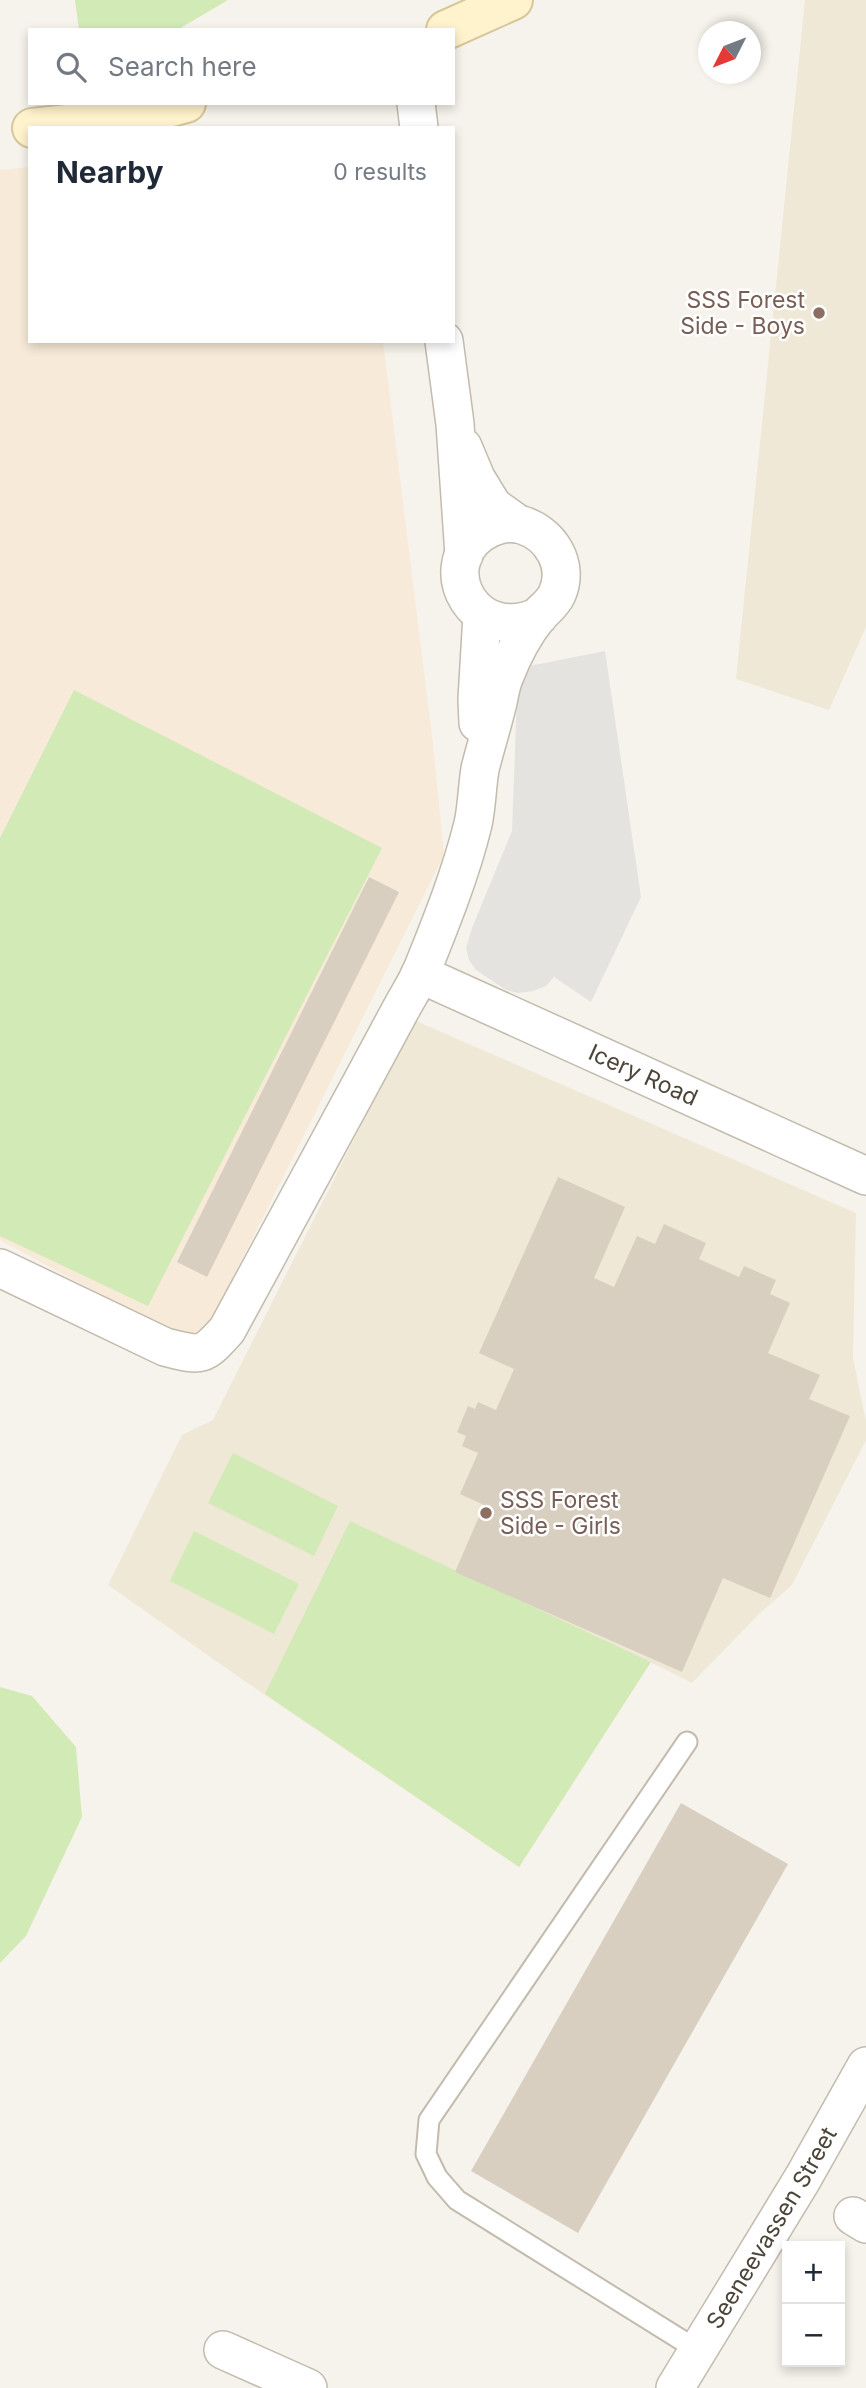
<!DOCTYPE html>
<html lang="en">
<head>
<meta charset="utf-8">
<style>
	:root { --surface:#fff; --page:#f2f2f3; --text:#1f2937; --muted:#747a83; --line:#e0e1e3 }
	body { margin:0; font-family:Inter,sans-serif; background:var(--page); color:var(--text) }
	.controls { position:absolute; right:21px; bottom:21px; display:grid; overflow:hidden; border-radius:0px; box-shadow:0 4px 10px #0003 }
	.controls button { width:63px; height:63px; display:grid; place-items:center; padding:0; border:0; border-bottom:2px solid var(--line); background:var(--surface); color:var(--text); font:35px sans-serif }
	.compass { position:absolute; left:698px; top:21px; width:63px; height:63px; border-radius:50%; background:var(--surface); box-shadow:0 4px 10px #0003; rotate:228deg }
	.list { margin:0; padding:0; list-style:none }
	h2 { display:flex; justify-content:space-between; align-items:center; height:91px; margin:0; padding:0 28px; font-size:30px }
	h2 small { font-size:23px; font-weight:400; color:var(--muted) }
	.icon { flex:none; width:38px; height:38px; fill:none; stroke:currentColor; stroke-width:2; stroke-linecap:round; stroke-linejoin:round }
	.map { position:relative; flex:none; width:866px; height:2388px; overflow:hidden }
	.search { position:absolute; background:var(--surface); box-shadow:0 4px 10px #0003; left:28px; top:28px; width:427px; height:77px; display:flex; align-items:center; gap:18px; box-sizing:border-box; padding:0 24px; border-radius:0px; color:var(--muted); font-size:26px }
	.panel { position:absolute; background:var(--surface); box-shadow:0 4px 10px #0003; left:28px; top:126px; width:427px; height:217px; border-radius:0px }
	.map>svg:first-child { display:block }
	.commercial { fill:#f7ead8 }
	.education { fill:#efe8d6 }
	.green { fill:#d2eab5 }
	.parking { fill:#e5e3e0 }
	.building { fill:#d8cfc1 }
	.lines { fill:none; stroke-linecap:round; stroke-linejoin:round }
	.lane-casing { stroke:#c2bbae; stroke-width:23 }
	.street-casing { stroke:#c2bbae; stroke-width:40 }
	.secondary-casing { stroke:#d6c79b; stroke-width:42 }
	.lane { stroke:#fff; stroke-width:19 }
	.street { stroke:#fff; stroke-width:37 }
	.secondary { stroke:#fff3cd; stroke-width:38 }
	.education-dot { fill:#8d6e63; stroke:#fff; stroke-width:2.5 }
	.labels { text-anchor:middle; stroke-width:5; stroke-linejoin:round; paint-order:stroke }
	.education-label { font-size:23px; fill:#785e54; stroke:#fff; text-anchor:end }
	.street-label { font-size:23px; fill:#4b4439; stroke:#fff }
</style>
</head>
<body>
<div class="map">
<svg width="866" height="2388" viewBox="0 0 866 2388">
	<rect width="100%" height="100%" fill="#f6f3ec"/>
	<path class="commercial" d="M30 167V341H383L433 744 444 855 198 1347 0 1240V170Z"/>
	<path class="education" d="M805 0H866V627L829 710 736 679Z
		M414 1020 856 1213 853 1358 866 1421V1440L792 1585 758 1615 692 1683 650 1662 519 1867 243 1680 108 1585 182 1435 213 1420Z"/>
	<path class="green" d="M75 0H228L177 30H79Z
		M74 690 382 848 148 1306 0 1236V838Z
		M233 1453 338 1506 314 1556 208 1503Z
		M350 1521 651 1662 519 1867 265 1694Z
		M194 1531 299 1584 274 1634 170 1581Z
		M0 1687 32 1696 76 1747 82 1817 26 1936 0 1963Z"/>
	<path class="parking" d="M605 651 641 897 591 1002 554 977 546 986 533 991 518 993 506 990 476 970 469 960 466 948 472 928 512 831 517 696 529 666Z"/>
	<path class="building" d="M369 877 399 892 207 1277 177 1262Z
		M558 1177 625 1207 594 1278 614 1287 637 1236 655 1244 664 1224 706 1243 699 1259 739 1277 744 1266 776 1280 770 1294 790 1303 768 1353 820 1375 809 1399 850 1416 770 1598 723 1578 682 1672 455 1572 484 1505 460 1494 478 1453 462 1446 466 1436 457 1432 468 1406 475 1409 478 1402 496 1410 514 1369 479 1353Z
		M681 1803 788 1864 578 2233 471 2171Z"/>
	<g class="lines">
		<g class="lane-casing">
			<path id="lane" d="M687 1742 429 2120 426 2154 437 2177 457 2200 699 2351"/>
		</g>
		<g class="street-casing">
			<g id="street">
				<path d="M416 103 419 128"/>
				<path d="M444 341 455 424 464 555"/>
				<path d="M463 447 476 478 493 506 518 524"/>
				<path d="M478 723 477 699 482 615"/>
				<path id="s1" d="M420 974 866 1176"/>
				<path d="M0 1268 165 1347C201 1356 202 1358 227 1330 271 1249 315 1168 359 1087 373 1061 387 1035 401 1009 408 996 416 984 422 970 441 923 461 873 473 824 477 806 477 787 480 769 485 749 491 730 496 710 499 700 500 688 504 678 512 657 525 632 539 615 546 608 553 603 557 594 570 565 551 534 522 525 508 521 492 525 480 534 433 569 475 646 539 616"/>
				<path d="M853 2216 866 2224"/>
				<path d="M223 2350 308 2388"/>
				<path id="s2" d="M675 2388 803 2178 866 2066"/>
			</g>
		</g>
		<g class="secondary-casing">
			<path id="secondary" d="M446 30 513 0
				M32 128 138 116 186 103"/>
		</g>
		<use href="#lane" class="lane"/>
		<use href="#street" class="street"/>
		<use href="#secondary" class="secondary"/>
	</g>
	<g class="education-dot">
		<circle cx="819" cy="313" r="7"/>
		<circle cx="486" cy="1513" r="7"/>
	</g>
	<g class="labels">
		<g class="education-label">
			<text x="805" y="308">SSS Forest<tspan x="805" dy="26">Side - Boys</tspan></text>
			<text x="500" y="1508" text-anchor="start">SSS Forest<tspan x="500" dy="26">Side - Girls</tspan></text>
		</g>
		<g class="street-label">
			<text dy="8" stroke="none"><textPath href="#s1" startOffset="245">Icery Road</textPath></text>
			<text dy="8" stroke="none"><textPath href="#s2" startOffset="187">Seeneevassen Street</textPath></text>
		</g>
	</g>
</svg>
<div class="controls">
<button>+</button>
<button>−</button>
</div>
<svg class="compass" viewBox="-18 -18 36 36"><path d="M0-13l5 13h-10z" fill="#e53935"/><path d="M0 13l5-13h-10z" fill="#747a83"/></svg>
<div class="search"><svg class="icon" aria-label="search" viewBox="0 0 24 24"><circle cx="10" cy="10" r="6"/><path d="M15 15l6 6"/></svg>Search here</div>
<section class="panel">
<h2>Nearby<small>0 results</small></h2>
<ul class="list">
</ul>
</section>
</div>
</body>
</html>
